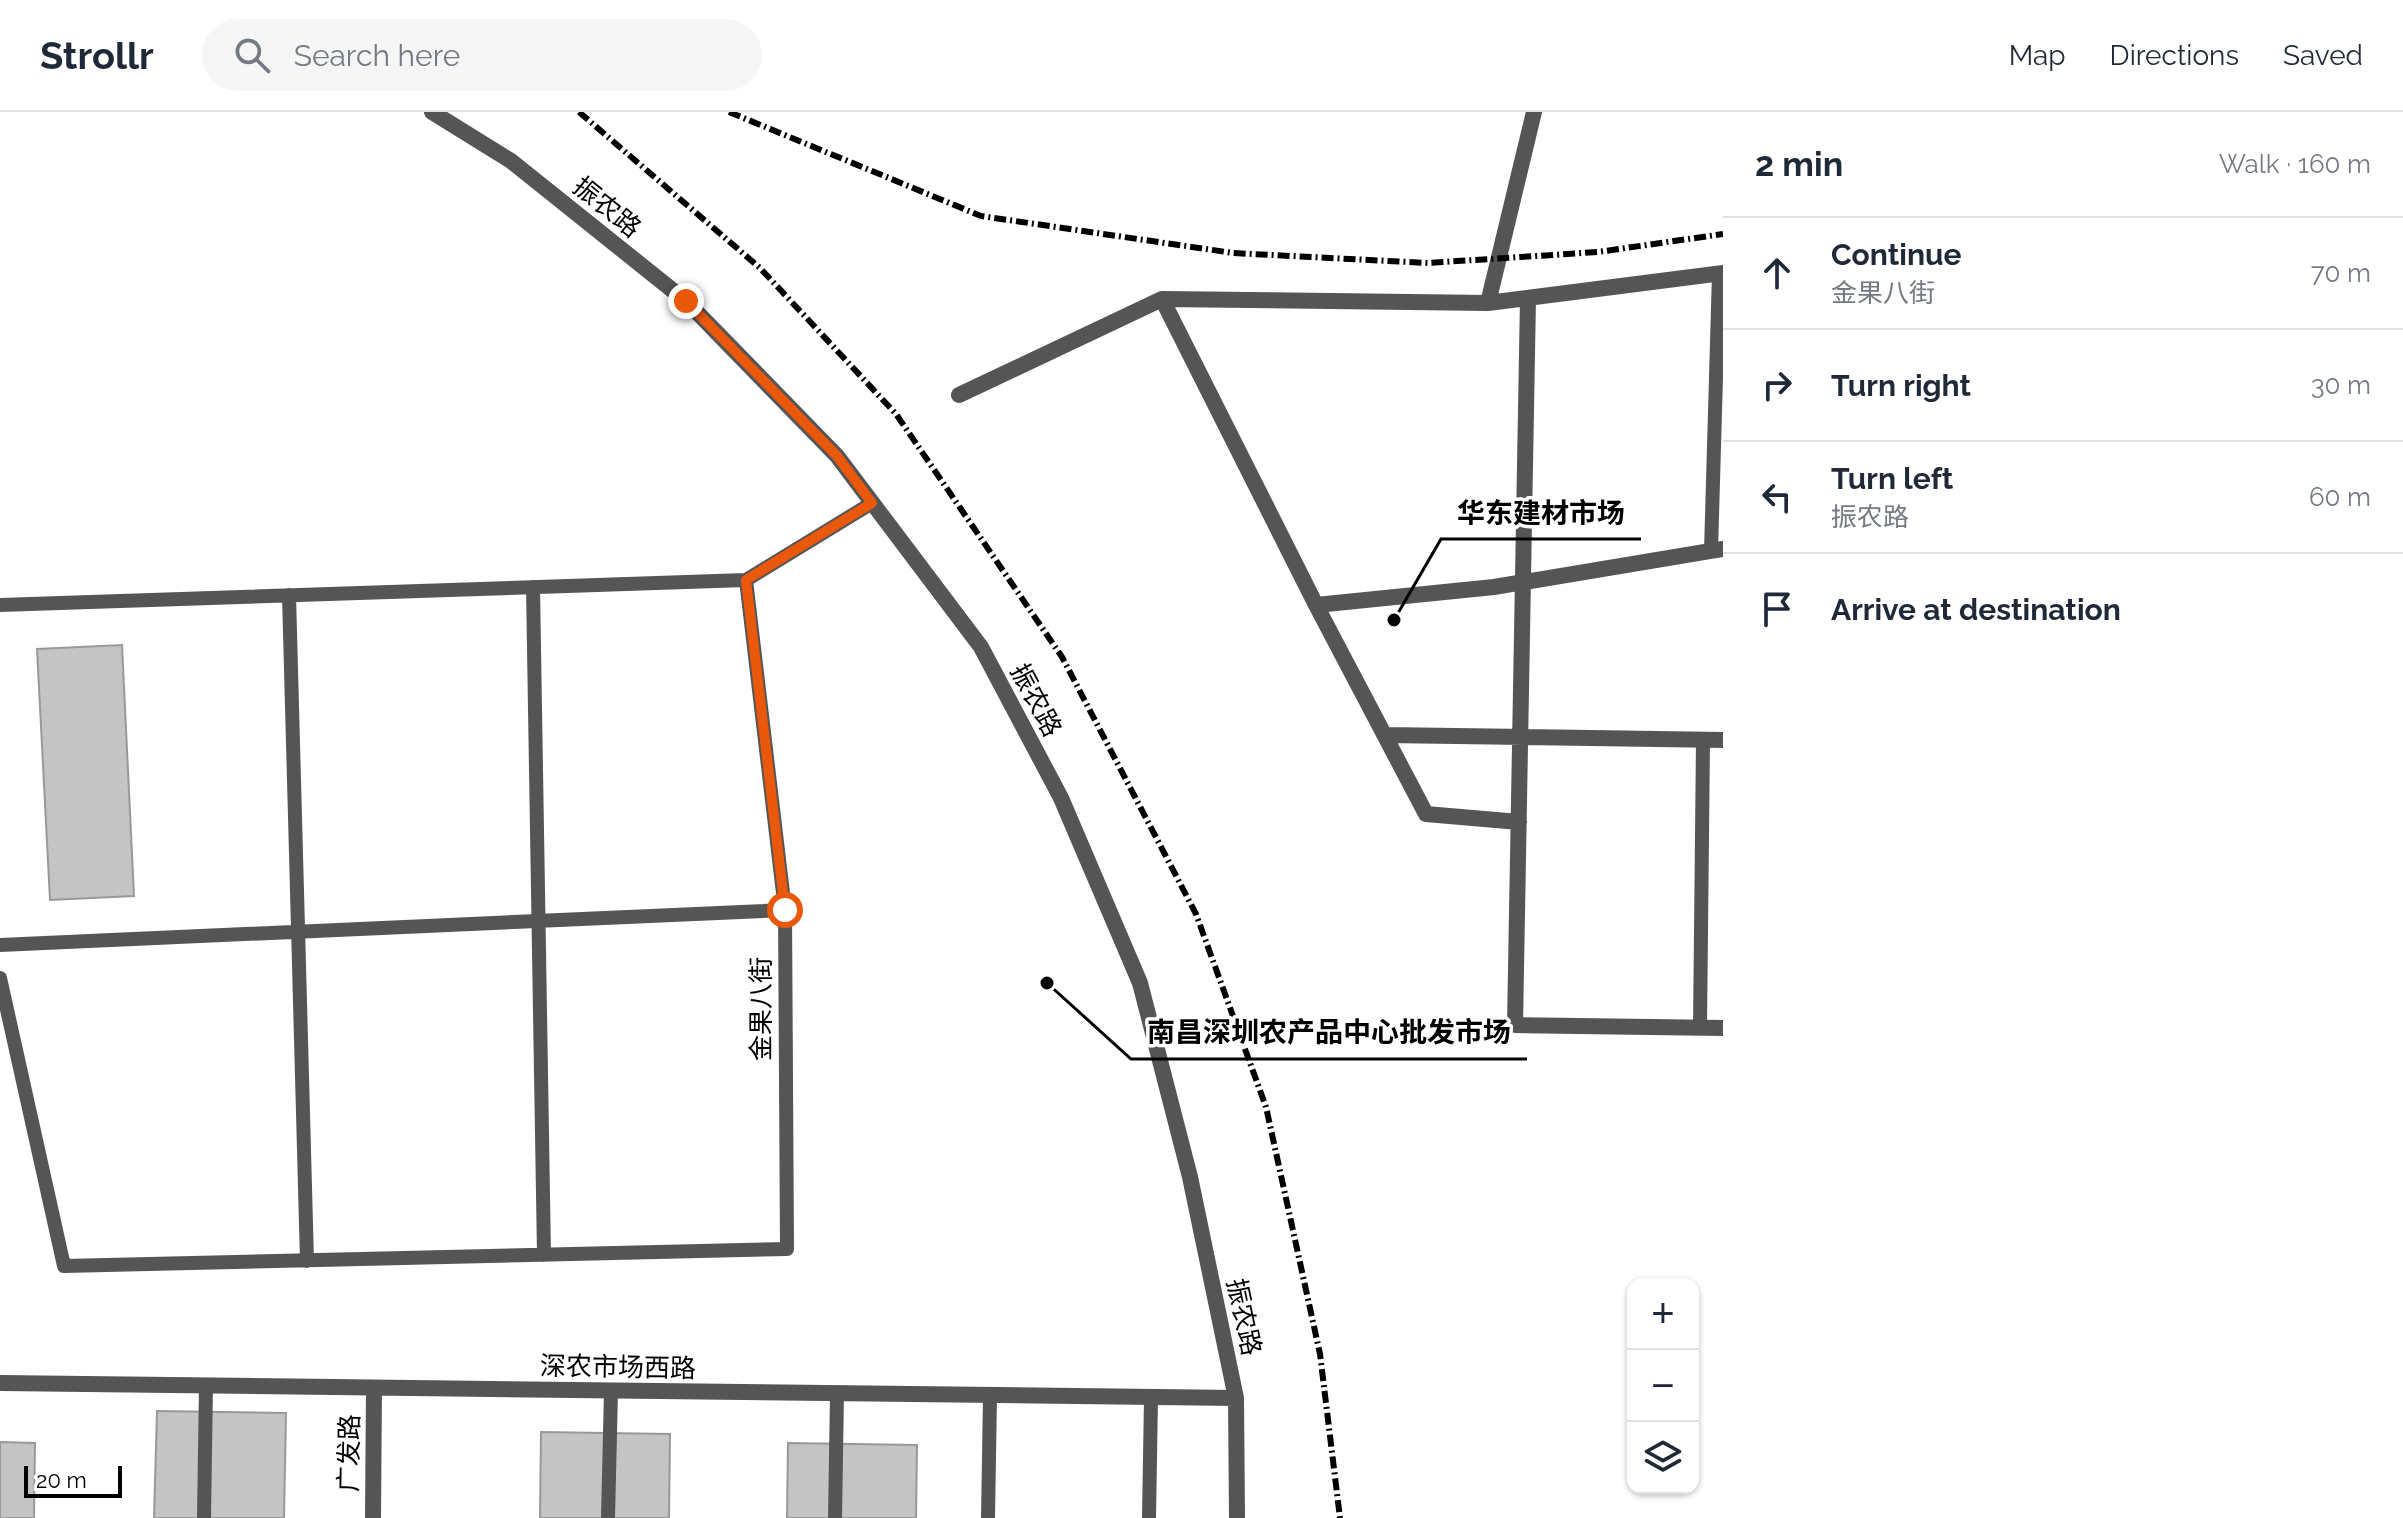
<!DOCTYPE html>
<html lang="en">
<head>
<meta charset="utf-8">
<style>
	:root { --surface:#fff; --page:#f6f6f7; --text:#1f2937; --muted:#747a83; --line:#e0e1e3 }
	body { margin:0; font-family:Raleway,"Noto Sans SC",sans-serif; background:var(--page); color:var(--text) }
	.controls { position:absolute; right:24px; bottom:24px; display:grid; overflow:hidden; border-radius:16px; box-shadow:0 2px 6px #0004 }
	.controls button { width:72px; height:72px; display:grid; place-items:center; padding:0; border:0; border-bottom:2px solid var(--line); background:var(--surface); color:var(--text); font:40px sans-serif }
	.scale { position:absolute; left:24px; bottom:20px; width:98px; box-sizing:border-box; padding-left:8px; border:4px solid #000; border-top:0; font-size:22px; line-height:28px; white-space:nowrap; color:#000; -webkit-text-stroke:6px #fff; paint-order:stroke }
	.stop { position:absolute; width:24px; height:24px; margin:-18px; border:6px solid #ea580c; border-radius:50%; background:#fff }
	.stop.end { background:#ea580c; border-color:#fff; box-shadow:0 2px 8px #0008 }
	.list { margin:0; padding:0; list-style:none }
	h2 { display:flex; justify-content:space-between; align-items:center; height:104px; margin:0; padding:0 32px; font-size:34px }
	h2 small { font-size:26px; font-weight:400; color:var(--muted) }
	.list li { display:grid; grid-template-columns:52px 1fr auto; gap:24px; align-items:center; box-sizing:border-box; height:112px; padding:0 32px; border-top:2px solid var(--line) }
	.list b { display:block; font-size:30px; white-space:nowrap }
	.list p { margin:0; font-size:26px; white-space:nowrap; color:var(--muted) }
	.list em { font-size:26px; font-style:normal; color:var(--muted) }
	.icon { flex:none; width:44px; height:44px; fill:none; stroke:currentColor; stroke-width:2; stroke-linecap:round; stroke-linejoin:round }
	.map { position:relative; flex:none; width:1723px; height:1406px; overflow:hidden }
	header { display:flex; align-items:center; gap:48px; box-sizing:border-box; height:112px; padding:0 40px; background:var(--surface); border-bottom:2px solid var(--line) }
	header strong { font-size:38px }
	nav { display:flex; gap:44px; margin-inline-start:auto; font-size:28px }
	.search { width:560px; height:72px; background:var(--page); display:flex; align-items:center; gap:20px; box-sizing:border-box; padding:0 28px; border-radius:44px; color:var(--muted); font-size:30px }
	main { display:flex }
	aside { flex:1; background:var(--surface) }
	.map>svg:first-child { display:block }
	.building { fill:#c4c4c4; stroke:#999; stroke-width:2 }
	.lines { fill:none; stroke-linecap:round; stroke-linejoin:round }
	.lane { stroke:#555; stroke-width:14 }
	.street { stroke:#555; stroke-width:16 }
	.rail { stroke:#000; stroke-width:6; stroke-dasharray:12 4 2 4; stroke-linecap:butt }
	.route { stroke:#ea580c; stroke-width:10 }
	.labels { text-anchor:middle; stroke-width:7; stroke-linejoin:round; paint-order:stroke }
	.street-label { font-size:26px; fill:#000; stroke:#fff }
	.leader { fill:none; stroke:#000; stroke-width:3 }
	.callout-dot { fill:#000; stroke:#fff; stroke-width:3 }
	.callout-label { font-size:28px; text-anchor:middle; font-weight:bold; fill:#000; stroke:#fff; stroke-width:7; stroke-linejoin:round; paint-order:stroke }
</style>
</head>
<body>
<header>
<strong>Strollr</strong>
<div class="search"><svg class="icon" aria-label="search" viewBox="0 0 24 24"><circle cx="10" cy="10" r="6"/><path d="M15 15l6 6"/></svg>Search here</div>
<nav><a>Map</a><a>Directions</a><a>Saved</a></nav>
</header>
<main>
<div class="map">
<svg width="1723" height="1406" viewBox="0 0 1723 1406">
	<rect width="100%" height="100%" fill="#fff"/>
	<path class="building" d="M122 533 134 784 50 788 37 537Z
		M157 1299 286 1301 284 1406H154Z
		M541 1320 670 1322 669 1406H540Z
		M0 1330 35 1331 34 1406H0Z
		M788 1331 917 1333 916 1406H787Z"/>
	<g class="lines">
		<path class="lane" d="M1711 439 1719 161
			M533 475 544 1143
			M289 483 307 1149
			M0 493 746 468 872 391
			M0 833 785 798
			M0 866 64 1154 787 1137 785 798 746 468
			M1700 916 1703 628
			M204 1406 206 1273
			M608 1406 611 1279
			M835 1406 837 1282
			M988 1406 990 1284
			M1149 1406 1151 1286"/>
		<path class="street" d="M432 0 511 49 686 189 837 344 981 535 1061 686 1140 871 1190 1065 1236 1286 1237 1406
			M1528 186 1515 913 1723 916
			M1162 187 1316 493 1426 702 1519 710
			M1488 191 1534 0
			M959 283 1162 187 1488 191 1723 161
			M1316 493 1494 475 1723 437
			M1385 623 1723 628
			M0 1271 1236 1286
			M373 1406 374 1276"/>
		<path class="rail" d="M579 0 760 156 896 302 1062 545 1196 802 1266 995 1320 1242 1340 1406
			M729 0 981 104 1233 141 1428 151 1598 140 1723 122"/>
	</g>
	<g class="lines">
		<path class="route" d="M686 189 837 344 872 391 746 468 785 798"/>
	</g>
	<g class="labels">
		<g class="street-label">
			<text transform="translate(607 95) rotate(39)" y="9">振农路</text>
			<text transform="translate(1036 588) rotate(62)" y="9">振农路</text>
			<text transform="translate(761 897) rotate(-90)" y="9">金果八街</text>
			<text transform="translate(1244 1205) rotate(78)" y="9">振农路</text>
			<text transform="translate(618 1255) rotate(1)" y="9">深农市场西路</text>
			<text transform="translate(349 1341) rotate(-89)" y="9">广发路</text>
		</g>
	</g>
	<path class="leader" d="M1394 508L1441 427H1641M1047 871L1131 947H1527"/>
	<g class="callout-dot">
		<circle cx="1394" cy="508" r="8"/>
		<circle cx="1047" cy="871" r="8"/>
	</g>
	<g class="callout-label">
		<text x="1541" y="411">华东建材市场</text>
		<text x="1329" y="930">南昌深圳农产品中心批发市场</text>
	</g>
</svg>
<div class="controls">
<button>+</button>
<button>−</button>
<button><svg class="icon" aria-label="layers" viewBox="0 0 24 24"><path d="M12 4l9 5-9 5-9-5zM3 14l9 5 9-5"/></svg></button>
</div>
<div class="scale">20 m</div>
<div class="stop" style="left:785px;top:798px"></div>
<div class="stop end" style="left:686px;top:189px"></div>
</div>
<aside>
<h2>2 min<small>Walk · 160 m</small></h2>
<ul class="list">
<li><svg class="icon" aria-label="ahead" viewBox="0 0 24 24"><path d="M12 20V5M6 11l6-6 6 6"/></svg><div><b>Continue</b><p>金果八街</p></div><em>70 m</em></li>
<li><svg class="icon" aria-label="right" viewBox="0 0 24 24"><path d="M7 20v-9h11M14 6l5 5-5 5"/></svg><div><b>Turn right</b></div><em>30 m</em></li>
<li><svg class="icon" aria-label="left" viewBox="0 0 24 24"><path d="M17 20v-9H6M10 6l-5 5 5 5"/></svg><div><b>Turn left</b><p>振农路</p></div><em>60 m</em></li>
<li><svg class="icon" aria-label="arrive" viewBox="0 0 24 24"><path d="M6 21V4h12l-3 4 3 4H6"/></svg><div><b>Arrive at destination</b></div></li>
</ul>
</aside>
</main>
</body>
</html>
